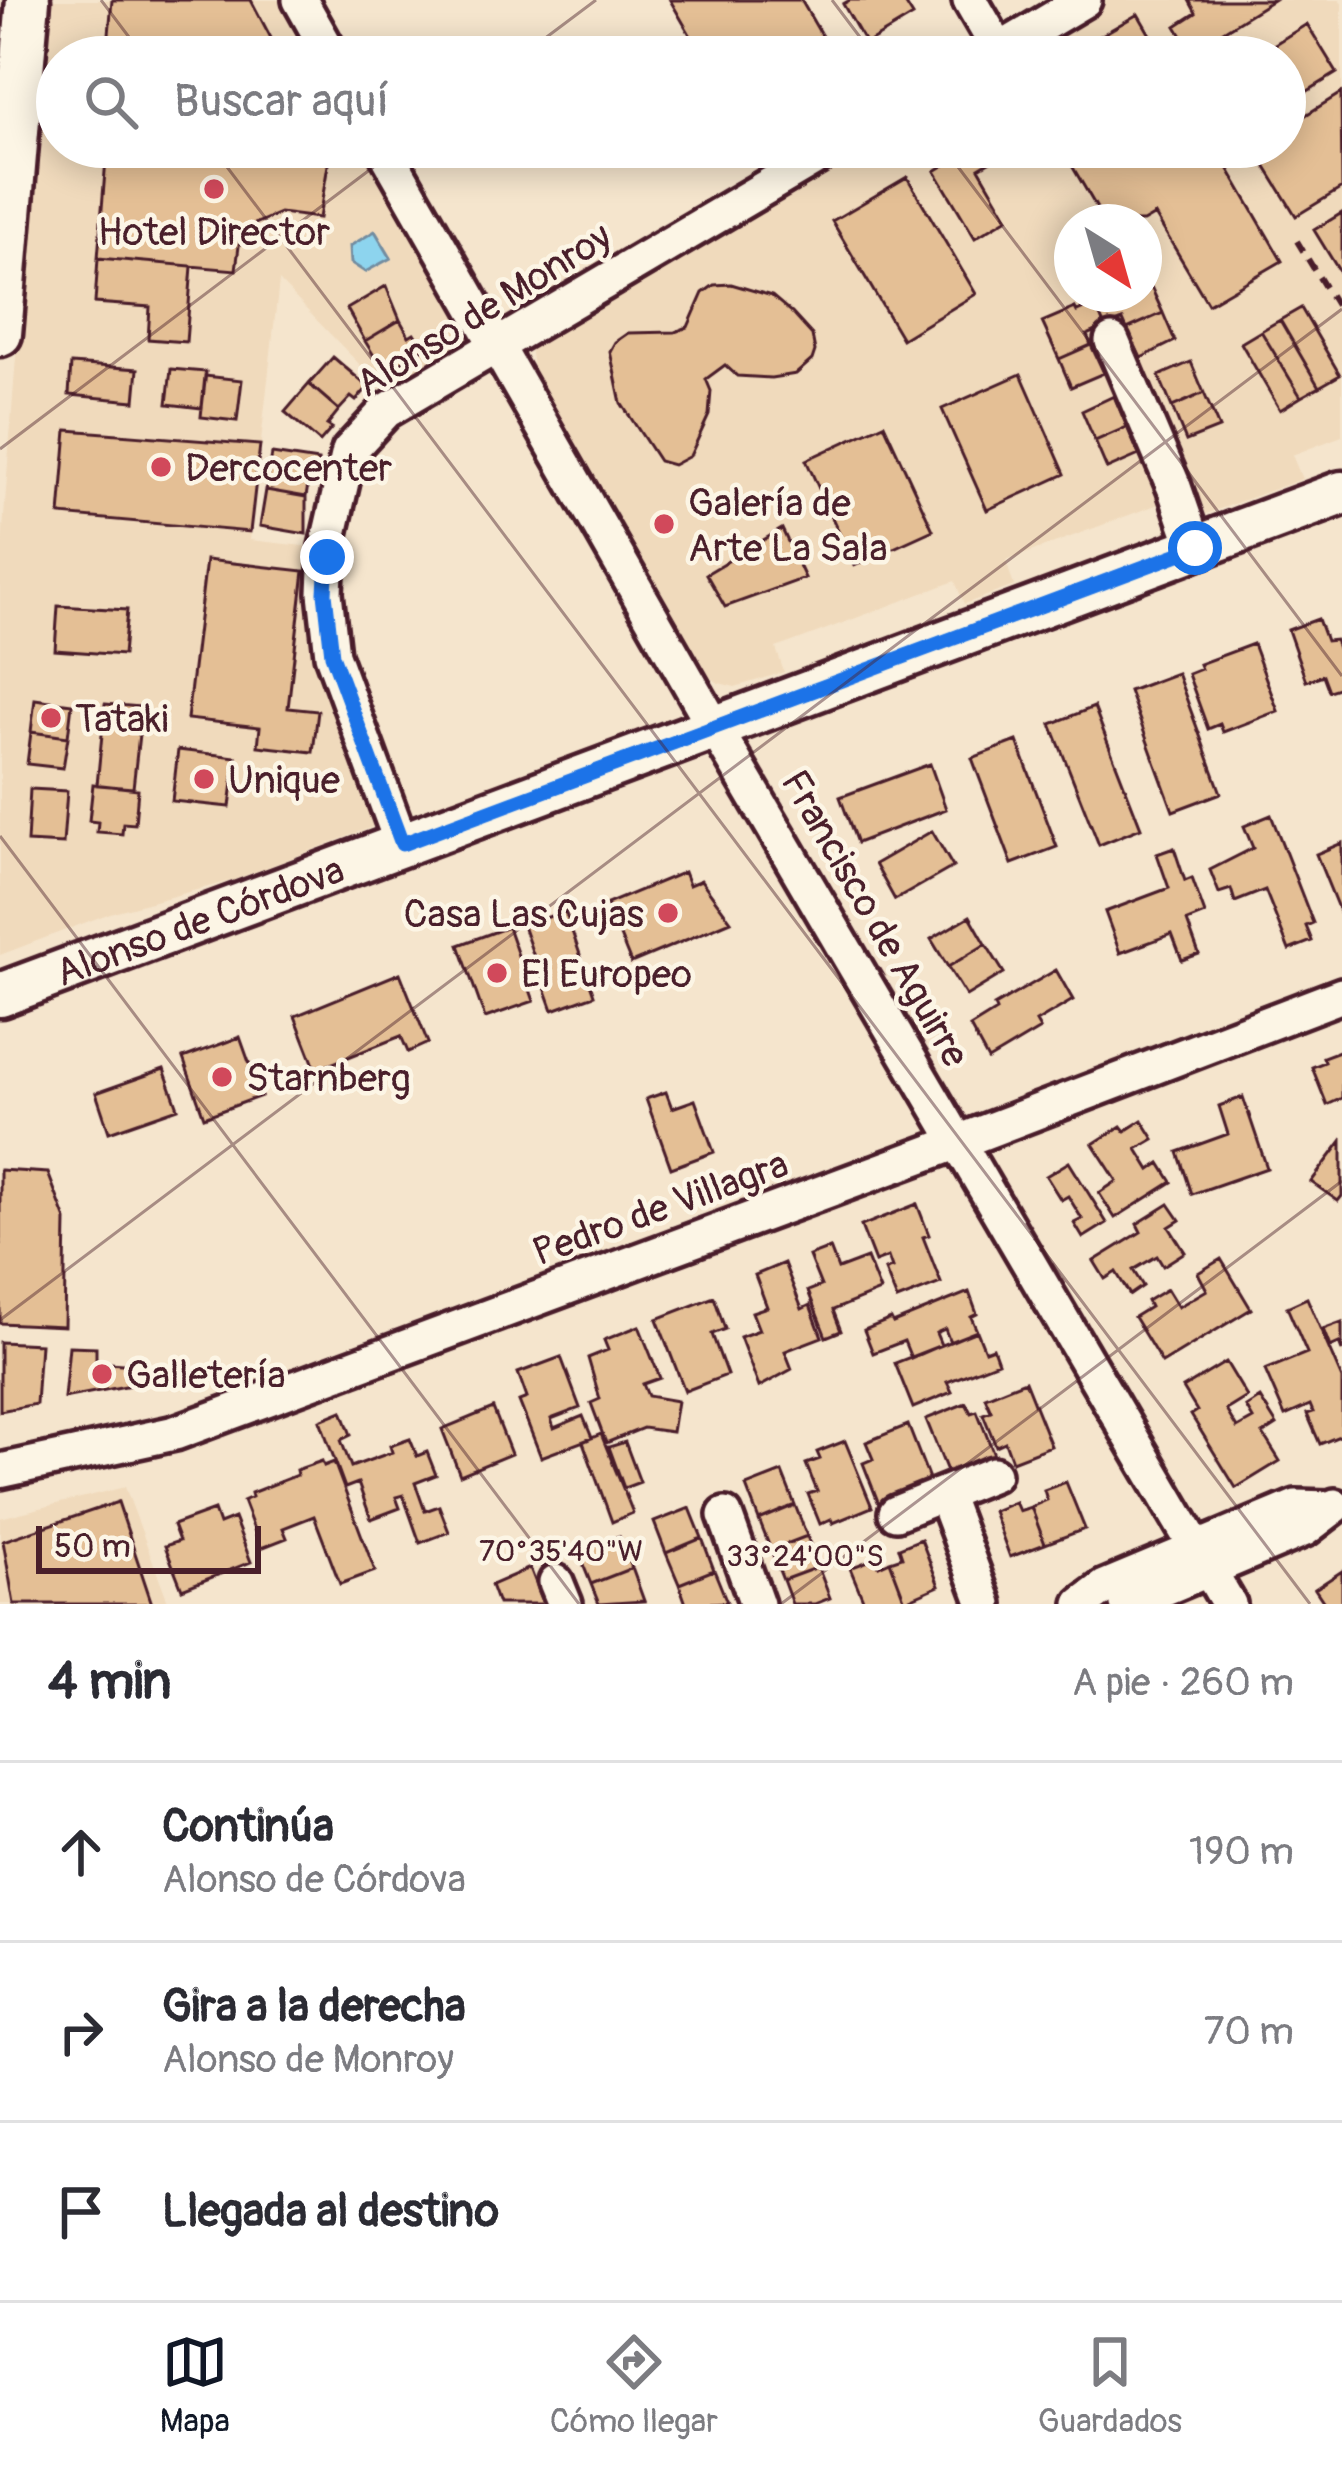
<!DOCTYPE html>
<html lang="es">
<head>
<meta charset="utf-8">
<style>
	:root { --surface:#fff; --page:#f7f7f7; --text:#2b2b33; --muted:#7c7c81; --line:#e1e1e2; --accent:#111827 }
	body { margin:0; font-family:Pangolin,sans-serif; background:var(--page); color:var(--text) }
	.compass { position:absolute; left:1054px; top:204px; width:108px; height:108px; border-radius:50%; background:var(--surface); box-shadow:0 6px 30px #0003; rotate:143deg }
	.scale { position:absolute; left:36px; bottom:30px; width:225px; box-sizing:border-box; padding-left:12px; border:6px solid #4a1f2b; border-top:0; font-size:33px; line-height:42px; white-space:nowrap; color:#4a1f2b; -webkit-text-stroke:9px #fcf5e5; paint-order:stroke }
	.stop { position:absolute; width:36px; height:36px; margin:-27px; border:9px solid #1a73e8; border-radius:50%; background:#fff }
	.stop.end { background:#1a73e8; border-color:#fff; box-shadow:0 3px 12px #0008 }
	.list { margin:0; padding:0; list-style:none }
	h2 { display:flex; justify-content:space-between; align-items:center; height:156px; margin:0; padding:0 48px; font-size:51px }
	h2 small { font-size:39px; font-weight:400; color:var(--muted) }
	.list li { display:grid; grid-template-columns:78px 1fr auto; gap:36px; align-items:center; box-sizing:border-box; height:180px; padding:0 48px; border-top:3px solid var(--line) }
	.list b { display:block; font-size:45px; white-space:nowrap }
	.list p { margin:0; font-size:39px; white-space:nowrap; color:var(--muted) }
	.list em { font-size:39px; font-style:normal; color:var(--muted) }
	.icon { flex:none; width:66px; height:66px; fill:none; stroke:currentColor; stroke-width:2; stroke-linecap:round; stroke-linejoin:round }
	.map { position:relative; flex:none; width:1342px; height:1604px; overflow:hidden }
	.search { position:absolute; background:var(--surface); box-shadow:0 6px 30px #0003; left:36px; right:36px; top:36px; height:132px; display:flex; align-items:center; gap:30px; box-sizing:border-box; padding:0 42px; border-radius:66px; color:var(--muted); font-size:45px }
	.sheet { height:696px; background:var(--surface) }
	nav { display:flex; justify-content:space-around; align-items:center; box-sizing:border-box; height:168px; border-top:3px solid var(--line); background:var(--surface); font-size:33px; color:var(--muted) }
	nav a { display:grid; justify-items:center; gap:6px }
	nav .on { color:var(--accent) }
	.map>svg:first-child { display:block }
	.built { fill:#f0dabc; fill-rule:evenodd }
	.water { fill:#8dd4ee; stroke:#728ca0; stroke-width:3 }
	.building { fill:#e4bf95; stroke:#4a1f2b; stroke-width:3 }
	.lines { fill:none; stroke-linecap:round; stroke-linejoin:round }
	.minor-casing { stroke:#4a1f2b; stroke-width:42 }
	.major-casing { stroke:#4a1f2b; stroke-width:51 }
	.path { stroke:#4a1f2b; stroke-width:6; stroke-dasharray:12 9; stroke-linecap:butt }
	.minor { stroke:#fcf5e5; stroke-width:33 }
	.major { stroke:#fcf5e5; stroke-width:42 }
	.route { stroke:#1a73e8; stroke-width:15 }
	.ticks { fill:none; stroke:#4a1f2b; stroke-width:3; stroke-opacity:0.45 }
	.poi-dot { fill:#d1495b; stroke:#fcf5e5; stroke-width:4.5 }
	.labels { text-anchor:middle; stroke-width:9; stroke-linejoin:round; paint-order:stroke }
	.poi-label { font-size:39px; fill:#4a1f2b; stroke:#fcf5e5; text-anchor:start }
	.street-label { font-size:39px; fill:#4a1f2b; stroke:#fcf5e5 }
	.ticks-label { font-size:30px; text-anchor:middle; fill:#4a1f2b; stroke:#fcf5e5; stroke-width:9; stroke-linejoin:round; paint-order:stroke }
</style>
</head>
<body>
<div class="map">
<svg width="1342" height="1604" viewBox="0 0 1342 1604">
	<rect width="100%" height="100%" fill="#f5e5cd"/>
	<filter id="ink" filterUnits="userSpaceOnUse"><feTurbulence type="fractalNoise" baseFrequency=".00833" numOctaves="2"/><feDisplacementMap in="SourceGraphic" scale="24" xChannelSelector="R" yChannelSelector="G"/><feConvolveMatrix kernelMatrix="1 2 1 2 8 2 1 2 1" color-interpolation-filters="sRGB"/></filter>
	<g filter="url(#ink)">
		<path class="built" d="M49 0H285L317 57H57V147H369L475 340 390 396 279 281 250 540 321 548 378 821 370 828 234 880 113 912 0 955V570L24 250Z
			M1106 0H1340L1342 4V436L1292 455 1302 479 1206 514 1196 490 1006 561 1014 586 964 604 955 581 776 648 784 672 735 687 719 683 710 677 534 375 530 346 540 332 855 147H1285V57H1009ZM1072 222H1144V294H1072Z
			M125 1487 169 1604H0V1518Z"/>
		<path class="water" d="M375 231 391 258 365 272 351 263 350 246Z"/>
		<path class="building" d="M112 0H251L281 57H107Z
			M670 0H801L834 57H703Z
			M850 0H903L913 16 866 44 843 4Z
			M1189 0H1273L1191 51 1176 26 1196 13Z
			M1138 14 1163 57H1064Z
			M1307 24 1337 73 1285 105V57L1257 55Z
			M1341 93 1342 188 1296 216 1254 148 1285 147V128Z
			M107 147H318L328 165 319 218 280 213 241 230 236 270 98 258Z
			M960 147H987L994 159 979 168 1008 218 975 238 935 171 951 161 947 155Z
			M1061 147H1216L1282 261 1208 304 1155 215 1143 222H1105Z
			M907 177 976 294 902 339 832 221Z
			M1342 213V274H1341L1314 230Z
			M98 258 192 266 186 342 148 339 150 307 95 303Z
			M1146 276 1163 313 1127 329 1123 320 1105 327 1095 304 1113 294H1144Z
			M731 284 772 296 792 313 812 335 815 351 812 360 796 374 771 378 737 376 725 365 706 379 711 391 709 415 690 456 673 465 659 461 621 403 610 351 615 342 628 333 675 332 688 327 703 293 714 285Z
			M386 286 400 320 365 341 347 309Z
			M1095 304 1105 327 1087 335 1091 345 1059 359 1042 322 1075 308 1077 312Z
			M1301 308 1340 375 1319 387 1280 320Z
			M1163 313 1175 341 1141 358 1127 329Z
			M400 320 409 336 414 333 424 349 384 372 365 341Z
			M1280 320 1319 387 1301 397 1261 331Z
			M1261 331 1301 397 1280 410 1241 343Z
			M1091 345 1104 373 1071 387 1059 359Z
			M333 357 368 387 356 401 351 397 339 410 309 384Z
			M1191 362 1204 393 1172 407 1159 376Z
			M71 364 138 369 135 401 69 395Z
			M171 369 206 372 202 408 167 404Z
			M1021 374 1065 474 987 510 942 409Z
			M205 376 242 380 237 421 201 417Z
			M309 384 339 410 327 425 332 428 320 442 285 412Z
			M1204 393 1219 428 1186 441 1172 407Z
			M1114 396 1127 427 1095 441 1082 411Z
			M884 424 933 530 854 566 806 460Z
			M1127 427 1139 455 1107 469 1095 441Z
			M67 430 260 445 250 532 60 515Z
			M272 454 318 461 315 480 309 479 306 497 266 490Z
			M266 490 306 497V534L260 526Z
			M782 529 805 578 725 607 706 574Z
			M206 560 304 571 288 708 318 711 313 752 258 746 260 727 187 719Z
			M58 606 127 610 123 655 55 650Z
			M1318 619 1326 641 1335 640 1342 659V687L1329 691 1323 675 1306 681 1288 630Z
			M1253 644 1278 711 1223 732 1220 724 1208 729 1188 674 1201 669 1199 664Z
			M1177 673 1221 793 1173 811 1129 691Z
			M35 699 72 704 68 737 31 732Z
			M105 704 142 707 133 788 97 785Z
			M1094 707 1141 828 1099 845 1051 724Z
			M31 732 68 737 63 768 27 764Z
			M1017 741 1057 847 1012 864 972 758Z
			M178 750 236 757 230 807 172 801Z
			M930 764 946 809 857 843 840 797Z
			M93 784 138 789 135 824 123 823 122 834 97 832 98 822 89 821Z
			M30 789 67 791 63 844 27 842Z
			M1271 815 1313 923 1306 926 1312 941 1289 950 1265 890 1235 902 1231 889 1219 893 1210 870 1253 848 1244 826Z
			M932 831 953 867 895 900 875 864Z
			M1342 843V918L1316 854Z
			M1174 848 1185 881 1192 878 1205 914 1187 921 1199 954 1182 960 1172 934 1120 953 1105 912 1169 888 1157 854Z
			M684 872 689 885 701 880 731 921 631 963 607 904Z
			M565 911 594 995 553 1010 523 926Z
			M970 916 986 944 948 967 931 939Z
			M508 927 534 1001 485 1018 459 945Z
			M986 944 1004 973 966 996 948 967Z
			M1056 970 1073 1000 1036 1022 1040 1029 988 1060 970 1027 996 1011 994 1006Z
			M400 973 428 1043 408 1052 401 1036 316 1070 295 1016Z
			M240 1037 261 1096 204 1117 183 1058Z
			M1342 1050V1098L1327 1105 1312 1067 1325 1062 1323 1057Z
			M164 1069 178 1108 109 1132 96 1093Z
			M666 1092 672 1108 695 1100 714 1152 671 1168 646 1099Z
			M1243 1097 1267 1168 1192 1194 1178 1152 1228 1134 1219 1106Z
			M1142 1120 1154 1139 1137 1149 1150 1170 1160 1163 1172 1182 1115 1218 1099 1193 1117 1181 1093 1144 1121 1126 1125 1131Z
			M1342 1141V1196L1338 1201 1311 1182Z
			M1069 1162 1107 1223 1083 1238 1074 1223 1082 1219 1068 1196 1061 1200 1046 1176Z
			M0 1170 48 1173 66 1220 64 1326 0 1323Z
			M917 1204 929 1235 923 1237 941 1283 897 1300 885 1270 892 1268 888 1257 875 1262 861 1226Z
			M1169 1204 1180 1220 1169 1227 1185 1252 1163 1266 1157 1256 1133 1270 1143 1286 1130 1295 1116 1272 1105 1279 1094 1261 1141 1232 1137 1224Z
			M830 1248 838 1269 867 1258 880 1291 833 1310 841 1331 826 1337 808 1291 821 1286 809 1256Z
			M1221 1259 1251 1309 1162 1363 1134 1317 1150 1307 1147 1301 1167 1289 1178 1307 1207 1290 1198 1273Z
			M784 1263 802 1309 810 1305 822 1337 785 1351 792 1369 759 1387 740 1337 759 1330 752 1312 767 1307 755 1275Z
			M969 1292 977 1314 971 1317 977 1331 950 1342 945 1329 936 1333 941 1345 911 1358 904 1341 873 1353 864 1330 891 1319 893 1323Z
			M714 1297 725 1329 712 1334 727 1375 685 1391 657 1319Z
			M1307 1298 1342 1379V1435L1320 1444 1307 1414 1313 1412 1310 1405 1285 1416 1265 1370 1307 1353 1287 1307Z
			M1342 1322V1351L1339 1343 1330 1347 1323 1329Z
			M639 1326 660 1378 643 1384 648 1396 677 1401 672 1432 643 1428 606 1443 591 1403 600 1399 588 1358 608 1350 604 1340Z
			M977 1331 985 1351 993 1348 998 1362 947 1382 952 1392 913 1408 895 1363Z
			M0 1342 40 1344 36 1404 0 1411Z
			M69 1346 96 1347V1362L135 1365 141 1383 64 1398Z
			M561 1357 580 1408 551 1419 554 1428 583 1416 592 1438 541 1457 519 1401 527 1398 518 1373Z
			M1226 1362 1247 1397 1226 1410 1237 1428 1253 1419 1246 1407 1260 1398 1277 1425 1263 1434 1280 1461 1236 1488 1191 1415 1197 1411 1183 1388Z
			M1025 1381 1051 1446 1012 1461 1005 1442 996 1446 983 1414 991 1411 985 1397Z
			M966 1403 971 1413 977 1411 995 1457 949 1476 926 1419Z
			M493 1408 511 1454 460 1475 442 1429Z
			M342 1411 351 1435 341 1440 351 1467 392 1452 390 1446 410 1439 417 1456 427 1452 436 1475 415 1483 425 1511 439 1506 449 1532 420 1543 403 1495 396 1497 400 1508 371 1519 358 1483 345 1488 320 1420Z
			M908 1425 931 1484 879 1504 863 1463 873 1459 866 1442Z
			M601 1434 633 1513 612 1522 583 1442Z
			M845 1441 872 1507 833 1523 831 1519 820 1524 808 1494 817 1491 806 1464 820 1459 817 1452Z
			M625 1442 640 1482 624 1488 609 1447Z
			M322 1461 324 1466 334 1462 375 1571 340 1584 314 1516 283 1528 287 1538 261 1548 243 1501 252 1497 251 1493 297 1475 296 1470Z
			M782 1472 795 1505 759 1520 746 1486Z
			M1066 1482 1085 1529 1045 1544 1031 1507 1047 1500 1044 1490Z
			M118 1502 152 1604H14L3 1541Z
			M1015 1502 1019 1511 1031 1507 1045 1544 1010 1557 993 1511Z
			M795 1505 807 1536 771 1550 759 1520Z
			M690 1508 702 1538 666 1553 654 1522Z
			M214 1510 219 1524 234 1518 251 1562 182 1589 165 1546 179 1541 173 1525Z
			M619 1536 632 1568 591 1584 578 1552Z
			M807 1536 818 1567 783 1580 771 1550Z
			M702 1538 714 1570 679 1584 666 1553Z
			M921 1539 939 1586 905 1601 890 1561 902 1557 899 1548Z
			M876 1558 879 1566 890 1561 905 1601 865 1604 850 1568Z
			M818 1567 830 1598 815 1604H792L783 1580Z
			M530 1568 544 1604H498L491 1585Z
			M632 1568 644 1601 599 1604 591 1584Z
			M714 1570 727 1602 686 1604 679 1584Z
			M1342 1571V1604H1325L1315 1589Z"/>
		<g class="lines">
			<g class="minor-casing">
				<path id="minor" d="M300 0 332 57
					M970 0 999 50
					M988 57 1084 0
					M383 147 715 728 1229 1604
					M1112 341 1174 487 1195 548
					M402 845 332 655 325 593 327 547 349 451 386 411 834 147
					M0 1471 175 1433 958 1142 1342 995
					M944 1494 985 1604
					M896 1513 993 1474
					M725 1515 757 1604
					M556 1582 565 1604
					M1082 1604 1105 1587 1296 1507 1329 1508
					M1127 1604 1305 1529 1335 1506"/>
			</g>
			<g class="major-casing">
				<g id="major">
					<path d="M0 334 28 0"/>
					<path id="s1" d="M0 995 1342 493"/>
				</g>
			</g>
			<path class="path" d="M1297 241 1342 315"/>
			<use href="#minor" class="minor"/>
			<use href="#major" class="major"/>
		</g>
	</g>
	<g class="lines" filter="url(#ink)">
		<path class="route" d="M327 557 325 593 332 655 402 844 1195 548"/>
	</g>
	<path class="ticks" d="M101 0 144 57M832 0 875 57M520 57 596 0M212 147 1310 1604M943 147 1342 676M0 449 400 147M0 836 579 1604M0 1320 1342 309M781 1604 1342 1181"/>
	<g class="poi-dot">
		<circle cx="214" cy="189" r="12"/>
		<circle cx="161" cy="467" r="12"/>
		<circle cx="664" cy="524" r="12"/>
		<circle cx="51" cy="718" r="12"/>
		<circle cx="204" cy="779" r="12"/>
		<circle cx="668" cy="913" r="12"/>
		<circle cx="497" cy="973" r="12"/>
		<circle cx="222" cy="1077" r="12"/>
		<circle cx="102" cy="1374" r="12"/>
	</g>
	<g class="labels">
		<g class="poi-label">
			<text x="214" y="245" text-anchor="middle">Hotel Director</text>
			<text x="185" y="481">Dercocenter</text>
			<text x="688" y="516">Galería de<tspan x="688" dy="45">Arte La Sala</tspan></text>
			<text x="75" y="732">Tataki</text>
			<text x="228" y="793">Unique</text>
			<text x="644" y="927" text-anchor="end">Casa Las Cujas</text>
			<text x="521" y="987">El Europeo</text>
			<text x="246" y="1091">Starnberg</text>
			<text x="126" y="1388">Galletería</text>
		</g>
		<g class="street-label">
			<text transform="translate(483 309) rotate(-32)" y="14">Alonso de Monroy</text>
			<text transform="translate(876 918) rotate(60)" y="14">Francisco de Aguirre</text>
			<text dy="14" stroke="none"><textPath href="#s1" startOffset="213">Alonso de Córdova</textPath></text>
			<text transform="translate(660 1207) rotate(-20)" y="14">Pedro de Villagra</text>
		</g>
	</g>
	<g class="ticks-label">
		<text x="561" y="1561">70°35'40"W</text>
		<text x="805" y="1566">33°24'00"S</text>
	</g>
</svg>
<svg class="compass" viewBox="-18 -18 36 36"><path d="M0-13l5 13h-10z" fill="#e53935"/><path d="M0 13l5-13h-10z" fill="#7c7c81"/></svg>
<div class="scale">50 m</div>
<div class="stop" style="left:1195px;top:548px"></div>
<div class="stop end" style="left:327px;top:557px"></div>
<div class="search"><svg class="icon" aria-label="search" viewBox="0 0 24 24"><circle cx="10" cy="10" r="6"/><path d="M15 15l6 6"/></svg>Buscar aquí</div>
</div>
<section class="sheet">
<h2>4 min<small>A pie · 260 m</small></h2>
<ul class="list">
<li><svg class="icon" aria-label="ahead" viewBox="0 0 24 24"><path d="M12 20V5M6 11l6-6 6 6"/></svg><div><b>Continúa</b><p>Alonso de Córdova</p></div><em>190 m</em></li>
<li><svg class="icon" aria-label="right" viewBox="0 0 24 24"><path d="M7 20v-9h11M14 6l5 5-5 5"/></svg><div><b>Gira a la derecha</b><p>Alonso de Monroy</p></div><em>70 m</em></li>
<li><svg class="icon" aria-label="arrive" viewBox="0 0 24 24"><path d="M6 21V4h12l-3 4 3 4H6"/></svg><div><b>Llegada al destino</b></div></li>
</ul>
</section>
<nav>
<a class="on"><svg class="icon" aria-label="map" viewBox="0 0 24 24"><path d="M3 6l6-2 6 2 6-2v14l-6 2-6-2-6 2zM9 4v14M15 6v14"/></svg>Mapa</a>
<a><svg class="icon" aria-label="directions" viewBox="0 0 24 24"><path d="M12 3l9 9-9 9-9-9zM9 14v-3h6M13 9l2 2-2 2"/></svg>Cómo llegar</a>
<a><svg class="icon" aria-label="saved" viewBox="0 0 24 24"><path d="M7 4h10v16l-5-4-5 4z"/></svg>Guardados</a>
</nav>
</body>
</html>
